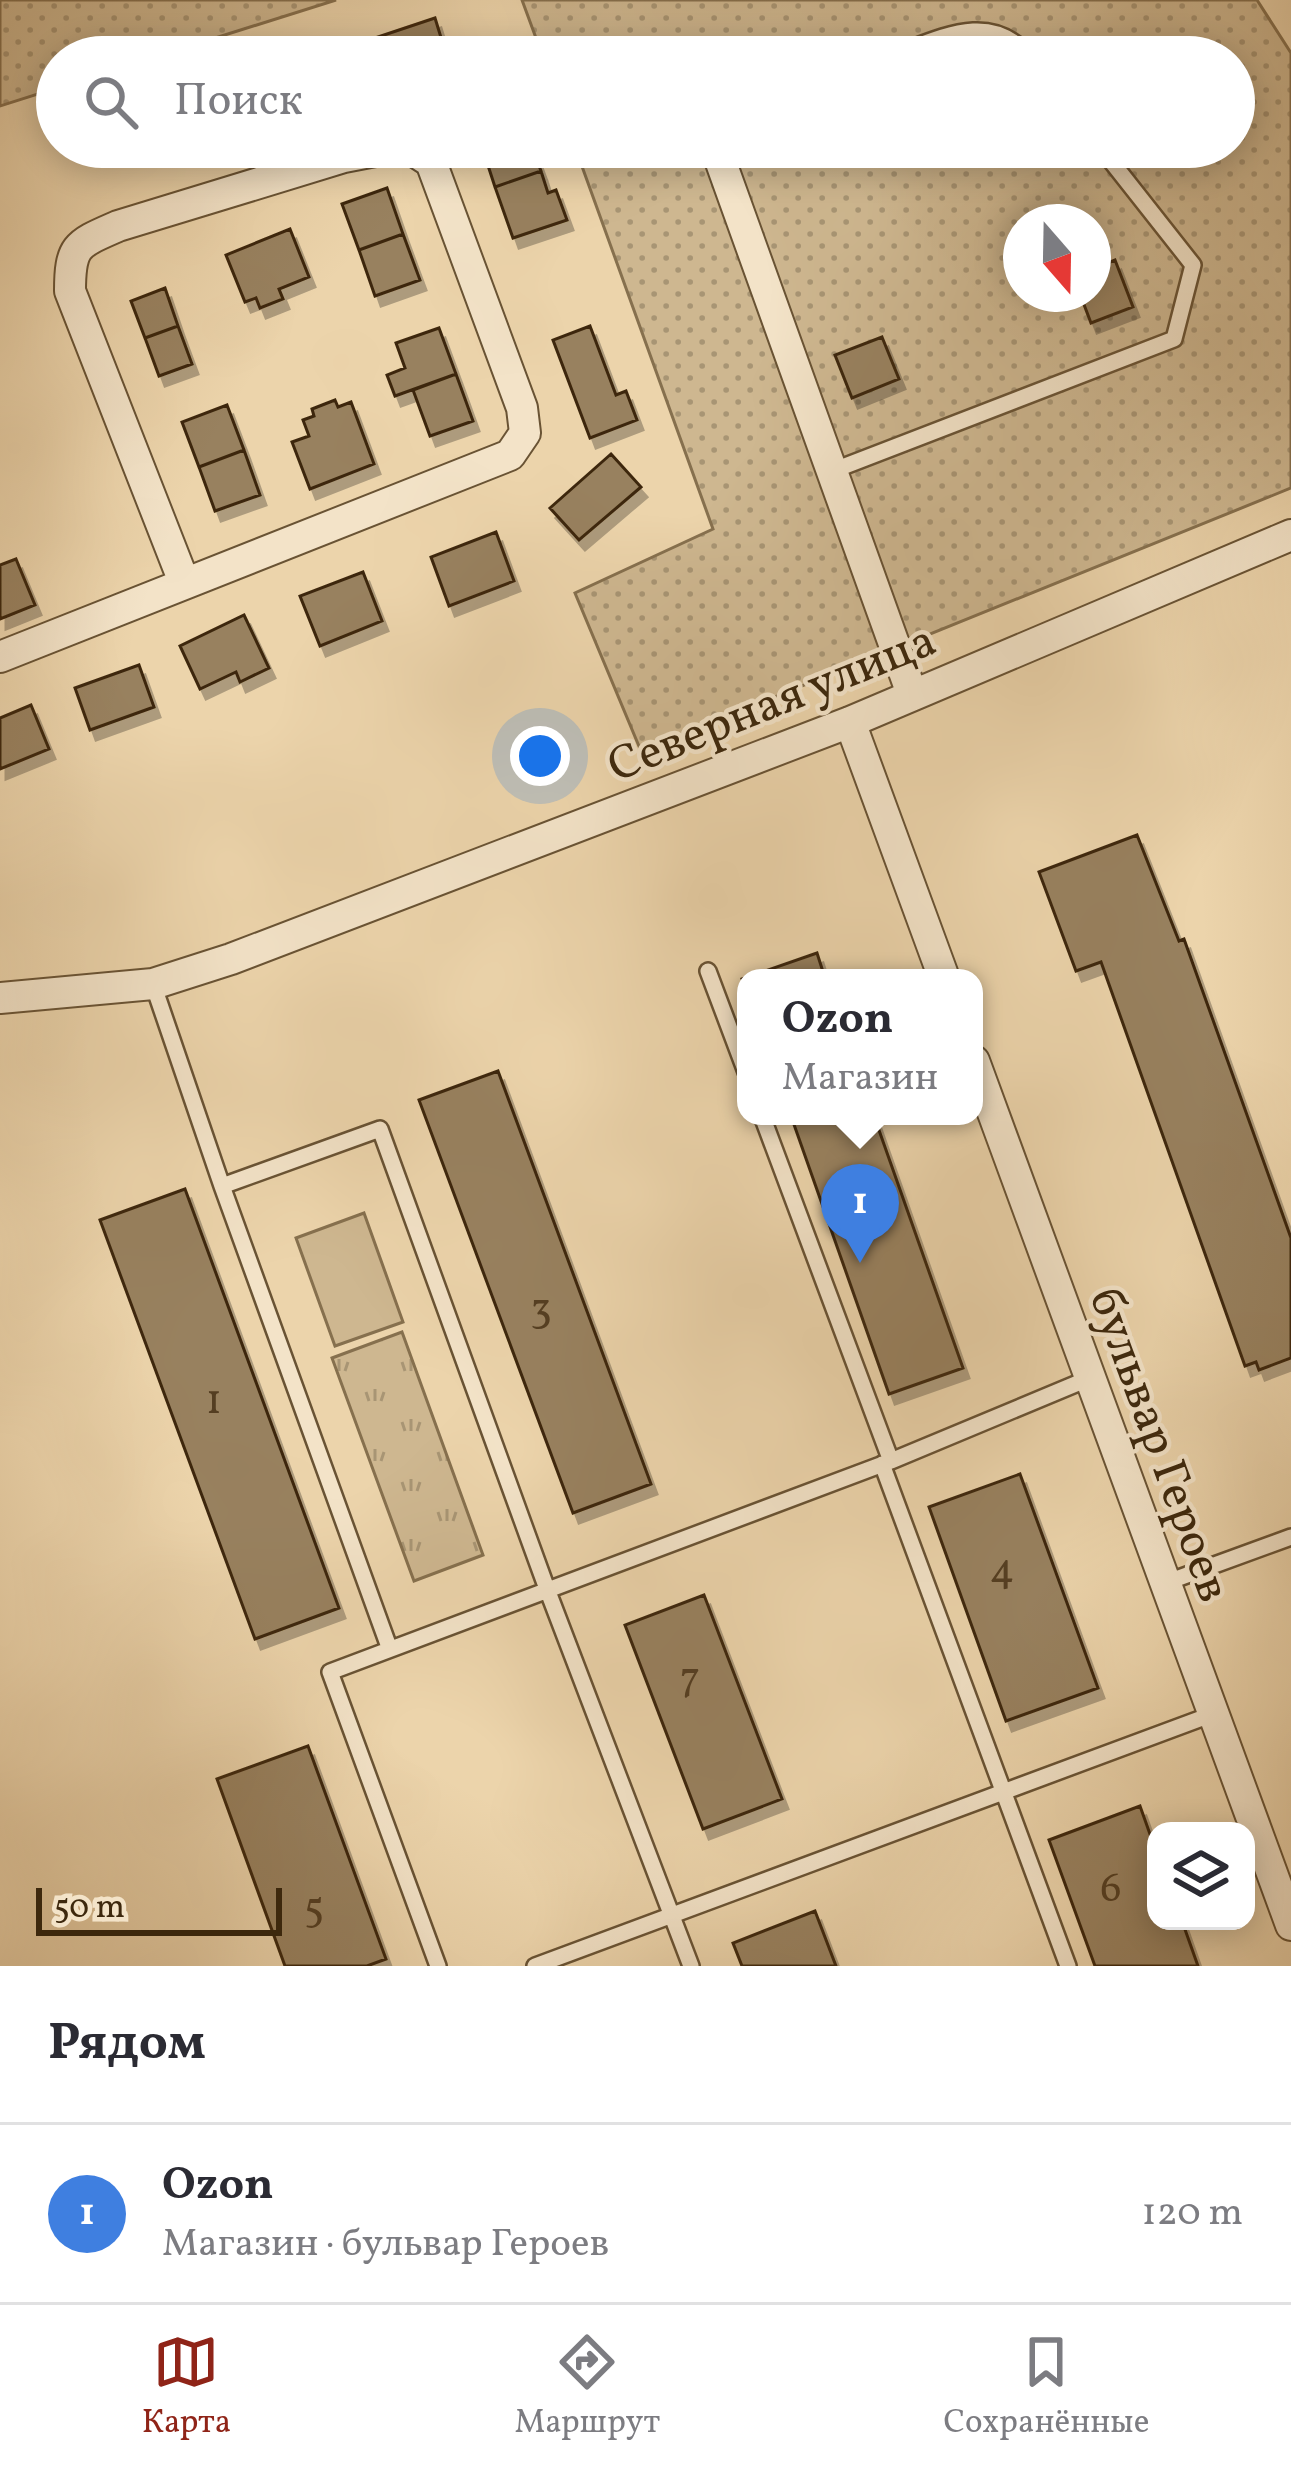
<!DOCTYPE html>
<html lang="ru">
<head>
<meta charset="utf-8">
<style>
	:root { --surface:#fff; --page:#f7f7f7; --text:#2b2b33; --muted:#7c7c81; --line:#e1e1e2; --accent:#8f2418 }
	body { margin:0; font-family:Vollkorn,serif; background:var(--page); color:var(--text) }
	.controls { position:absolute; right:36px; bottom:36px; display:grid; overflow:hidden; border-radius:24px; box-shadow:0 6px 30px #0003 }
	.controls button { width:108px; height:108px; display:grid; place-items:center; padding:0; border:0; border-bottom:3px solid var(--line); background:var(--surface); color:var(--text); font:60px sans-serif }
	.compass { position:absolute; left:1003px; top:204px; width:108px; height:108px; border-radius:50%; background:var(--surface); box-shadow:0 6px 30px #0003; rotate:160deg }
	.scale { position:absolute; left:36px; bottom:30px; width:246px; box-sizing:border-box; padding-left:12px; border:6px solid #3d280d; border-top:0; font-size:33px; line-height:42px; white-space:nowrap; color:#3d280d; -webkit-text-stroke:9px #f3e3c8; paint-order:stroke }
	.you { position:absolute; left:540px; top:756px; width:42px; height:42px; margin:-30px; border:9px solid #fff; border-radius:50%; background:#1a73e8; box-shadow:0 0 0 18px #1a73e833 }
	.badge { display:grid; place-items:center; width:78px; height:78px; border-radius:50%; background:var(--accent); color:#fff; font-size:39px; font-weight:700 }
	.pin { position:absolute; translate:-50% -99px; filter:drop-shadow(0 3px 6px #0008) }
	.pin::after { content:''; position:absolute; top:63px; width:42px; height:36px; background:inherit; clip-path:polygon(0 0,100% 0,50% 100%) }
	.popup { position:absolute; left:737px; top:969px; width:246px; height:156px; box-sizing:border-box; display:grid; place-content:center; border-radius:24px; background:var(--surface); filter:drop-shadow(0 3px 9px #0005); font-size:39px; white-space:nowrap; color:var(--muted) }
	.popup b { font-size:45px; color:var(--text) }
	.popup::after { content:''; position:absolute; left:50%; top:100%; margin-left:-24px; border:24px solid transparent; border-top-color:var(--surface) }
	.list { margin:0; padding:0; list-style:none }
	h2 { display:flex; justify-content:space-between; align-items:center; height:156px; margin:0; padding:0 48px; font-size:51px }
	h2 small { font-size:39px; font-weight:400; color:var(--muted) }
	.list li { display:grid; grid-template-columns:78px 1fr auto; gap:36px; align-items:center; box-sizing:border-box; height:180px; padding:0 48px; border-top:3px solid var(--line) }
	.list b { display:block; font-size:45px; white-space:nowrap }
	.list p { margin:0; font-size:39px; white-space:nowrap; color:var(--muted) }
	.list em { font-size:39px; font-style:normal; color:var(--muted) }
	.icon { flex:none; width:66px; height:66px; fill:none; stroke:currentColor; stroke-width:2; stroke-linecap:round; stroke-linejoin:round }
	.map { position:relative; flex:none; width:1291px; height:1966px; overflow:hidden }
	.search { position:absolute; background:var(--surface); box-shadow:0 6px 30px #0003; left:36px; right:36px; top:36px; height:132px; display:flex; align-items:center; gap:30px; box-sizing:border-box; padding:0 42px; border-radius:66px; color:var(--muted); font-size:45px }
	.sheet { height:336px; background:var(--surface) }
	nav { display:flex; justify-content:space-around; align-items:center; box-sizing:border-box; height:168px; border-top:3px solid var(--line); background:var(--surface); font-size:33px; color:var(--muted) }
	nav a { display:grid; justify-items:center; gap:6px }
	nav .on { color:var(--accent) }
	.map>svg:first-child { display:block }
	.grass { fill:url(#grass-dots); stroke:#86704e; stroke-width:3; fill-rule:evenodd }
	.park { fill:url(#park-tufts); stroke:#86704e; stroke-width:3 }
	.pitch { fill:#ceb790; stroke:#86704e; stroke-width:3 }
	.building { fill:#98815f; stroke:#3d280d; stroke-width:3; filter:url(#shadow) }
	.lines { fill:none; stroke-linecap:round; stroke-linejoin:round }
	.service-casing { stroke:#695334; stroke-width:20 }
	.minor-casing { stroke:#695334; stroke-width:34 }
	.service { stroke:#f3e3c8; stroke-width:15 }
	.minor { stroke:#f3e3c8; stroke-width:30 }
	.labels { text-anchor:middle; stroke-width:9; stroke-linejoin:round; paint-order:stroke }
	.number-label { font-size:42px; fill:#543e22 }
	.street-label { font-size:48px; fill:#3d280d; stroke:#f3e3c8 }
</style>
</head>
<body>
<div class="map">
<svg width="1291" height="1966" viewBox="0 0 1291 1966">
	<defs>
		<pattern id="grass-dots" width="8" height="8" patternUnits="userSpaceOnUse" patternTransform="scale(3)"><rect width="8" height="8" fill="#ceb790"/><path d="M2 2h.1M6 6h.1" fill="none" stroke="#a89574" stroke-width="1.8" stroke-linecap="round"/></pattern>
		<pattern id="park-tufts" width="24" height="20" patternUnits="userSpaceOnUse" patternTransform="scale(3)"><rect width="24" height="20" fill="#ceb790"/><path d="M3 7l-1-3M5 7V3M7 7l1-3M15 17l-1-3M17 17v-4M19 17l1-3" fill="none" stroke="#a89574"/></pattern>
		<filter id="shadow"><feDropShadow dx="6" dy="10" stdDeviation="0" flood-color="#0004"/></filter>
	</defs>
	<rect width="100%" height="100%" fill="#ecd4ab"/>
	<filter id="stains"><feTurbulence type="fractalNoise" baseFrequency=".00167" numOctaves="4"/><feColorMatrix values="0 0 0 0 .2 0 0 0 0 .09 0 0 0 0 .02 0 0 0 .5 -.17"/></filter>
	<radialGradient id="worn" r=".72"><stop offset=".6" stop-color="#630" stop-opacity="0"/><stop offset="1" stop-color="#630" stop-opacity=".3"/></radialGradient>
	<path class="grass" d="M0 0H336L155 57H57V88L0 106Z
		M522 0H1257L1291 53V488L641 751 575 593 713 529 575 147H1234V57H543ZM1021 222H1093V294H1021Z"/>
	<path class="park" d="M402 1332 483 1555 414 1581 332 1358Z"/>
	<path class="pitch" d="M364 1213 403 1322 335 1346 296 1238Z"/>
	<path class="building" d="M435 18 447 57H375L369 40Z
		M482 147H532L541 171 495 187Z
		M541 171 548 193 556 190 567 220 513 238 495 187Z
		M387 188 403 234 359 250 342 204Z
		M290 229 309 277 279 289 283 299 260 308 256 298 245 302 226 255Z
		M403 234 420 280 375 296 359 250Z
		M1115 260 1133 307 1091 323 1080 294H1093V269Z
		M165 288 178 326 145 338 131 301Z
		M178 326 192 364 159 376 145 338Z
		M590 326 616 395 626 391 637 420 590 438 553 340Z
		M439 328 456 374 395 396 387 375 405 368 396 343Z
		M882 337 899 379 852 398 835 355Z
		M456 374 473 421 430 436 413 390Z
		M335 400 338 407 351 402 374 464 310 489 292 442 309 436 303 420 314 416 312 409Z
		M227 405 244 450 199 467 182 422Z
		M244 450 260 495 215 511 199 467Z
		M611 454 641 487 579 540 550 508Z
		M496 532 514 581 449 606 431 557Z
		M16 559 35 605 0 619V565Z
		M363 572 382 621 320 646 300 596Z
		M244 615 269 668 240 682 236 672 200 689 180 646Z
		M139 665 154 707 90 730 75 688Z
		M31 705 49 749 0 769V718Z
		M1137 835 1179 941 1184 939 1291 1238V1358L1259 1370 1256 1362 1245 1366 1101 962 1076 971 1039 872Z
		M817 953 825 978H746V990L742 979Z
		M498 1071 651 1484 573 1513 419 1100Z
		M791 1116H874L963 1368 889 1394Z
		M185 1189 339 1608 255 1639 100 1220Z
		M1020 1474 1098 1688 1006 1721 929 1507Z
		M704 1595 782 1799 703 1829 625 1625Z
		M308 1746 386 1959 367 1966H285L217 1779Z
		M1140 1806 1156 1851V1921H1182L1198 1966H1095L1049 1840Z
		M815 1911 836 1966H742L733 1943Z"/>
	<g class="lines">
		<g class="service-casing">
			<path id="service" d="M888 57C937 40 990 8 1029 57
				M832 471 1174 339 1193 265 1100 147
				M708 971 746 1072
				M153 984 222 1186 389 1647
				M762 1116 891 1461
				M222 1186 380 1129 547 1589 691 1966
				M882 1464 1068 1966
				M1165 1583 1291 1537
				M438 1966 330 1672 891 1461 1090 1378
				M535 1966 1213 1714"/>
		</g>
		<g class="minor-casing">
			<path id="minor" d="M719 157 912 694
				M184 582 70 291C70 245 77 244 118 226L344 157 396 147
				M0 657 510 455 525 433 522 408 431 162 408 147
				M850 722 944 978
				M0 998 153 984 231 959 850 722 1291 535
				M974 1061 1291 1925"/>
		</g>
		<use href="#service" class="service"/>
		<use href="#minor" class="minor"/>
	</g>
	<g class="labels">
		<g class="number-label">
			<text x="541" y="1322">3</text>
			<text x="214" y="1413">1</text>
			<text x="1002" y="1582">4</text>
			<text x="690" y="1691">7</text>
			<text x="1111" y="1901">6</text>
			<text x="314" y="1921">5</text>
		</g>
		<g class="street-label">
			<text transform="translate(771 701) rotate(-22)" y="17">Северная улица</text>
			<text transform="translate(1162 1444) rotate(70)" y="17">бульвар Героев</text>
		</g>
	</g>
	<rect width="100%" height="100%" filter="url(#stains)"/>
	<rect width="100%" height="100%" fill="url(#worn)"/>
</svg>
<div class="controls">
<button><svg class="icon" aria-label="layers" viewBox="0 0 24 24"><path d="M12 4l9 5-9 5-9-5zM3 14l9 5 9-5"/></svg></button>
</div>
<svg class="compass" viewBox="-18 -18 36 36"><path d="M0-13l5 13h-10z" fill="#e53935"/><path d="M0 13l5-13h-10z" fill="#7c7c81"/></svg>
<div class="scale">50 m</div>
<div class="you"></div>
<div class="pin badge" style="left:860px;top:1263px;background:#3f7fe0">1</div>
<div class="popup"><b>Ozon</b>Магазин</div>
<div class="search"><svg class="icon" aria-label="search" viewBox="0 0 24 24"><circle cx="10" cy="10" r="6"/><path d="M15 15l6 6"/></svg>Поиск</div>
</div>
<section class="sheet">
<h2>Рядом<small></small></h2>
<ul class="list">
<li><span class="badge" style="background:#3f7fe0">1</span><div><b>Ozon</b><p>Магазин · бульвар Героев</p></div><em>120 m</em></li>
</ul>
</section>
<nav>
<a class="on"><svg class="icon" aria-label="map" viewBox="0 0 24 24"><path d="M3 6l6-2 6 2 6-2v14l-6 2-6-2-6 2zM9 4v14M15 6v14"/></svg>Карта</a>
<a><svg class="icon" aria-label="directions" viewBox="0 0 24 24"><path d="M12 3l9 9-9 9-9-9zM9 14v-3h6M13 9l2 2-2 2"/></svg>Маршрут</a>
<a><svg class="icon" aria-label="saved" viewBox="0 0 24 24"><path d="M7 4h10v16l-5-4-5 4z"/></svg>Сохранённые</a>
</nav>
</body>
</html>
